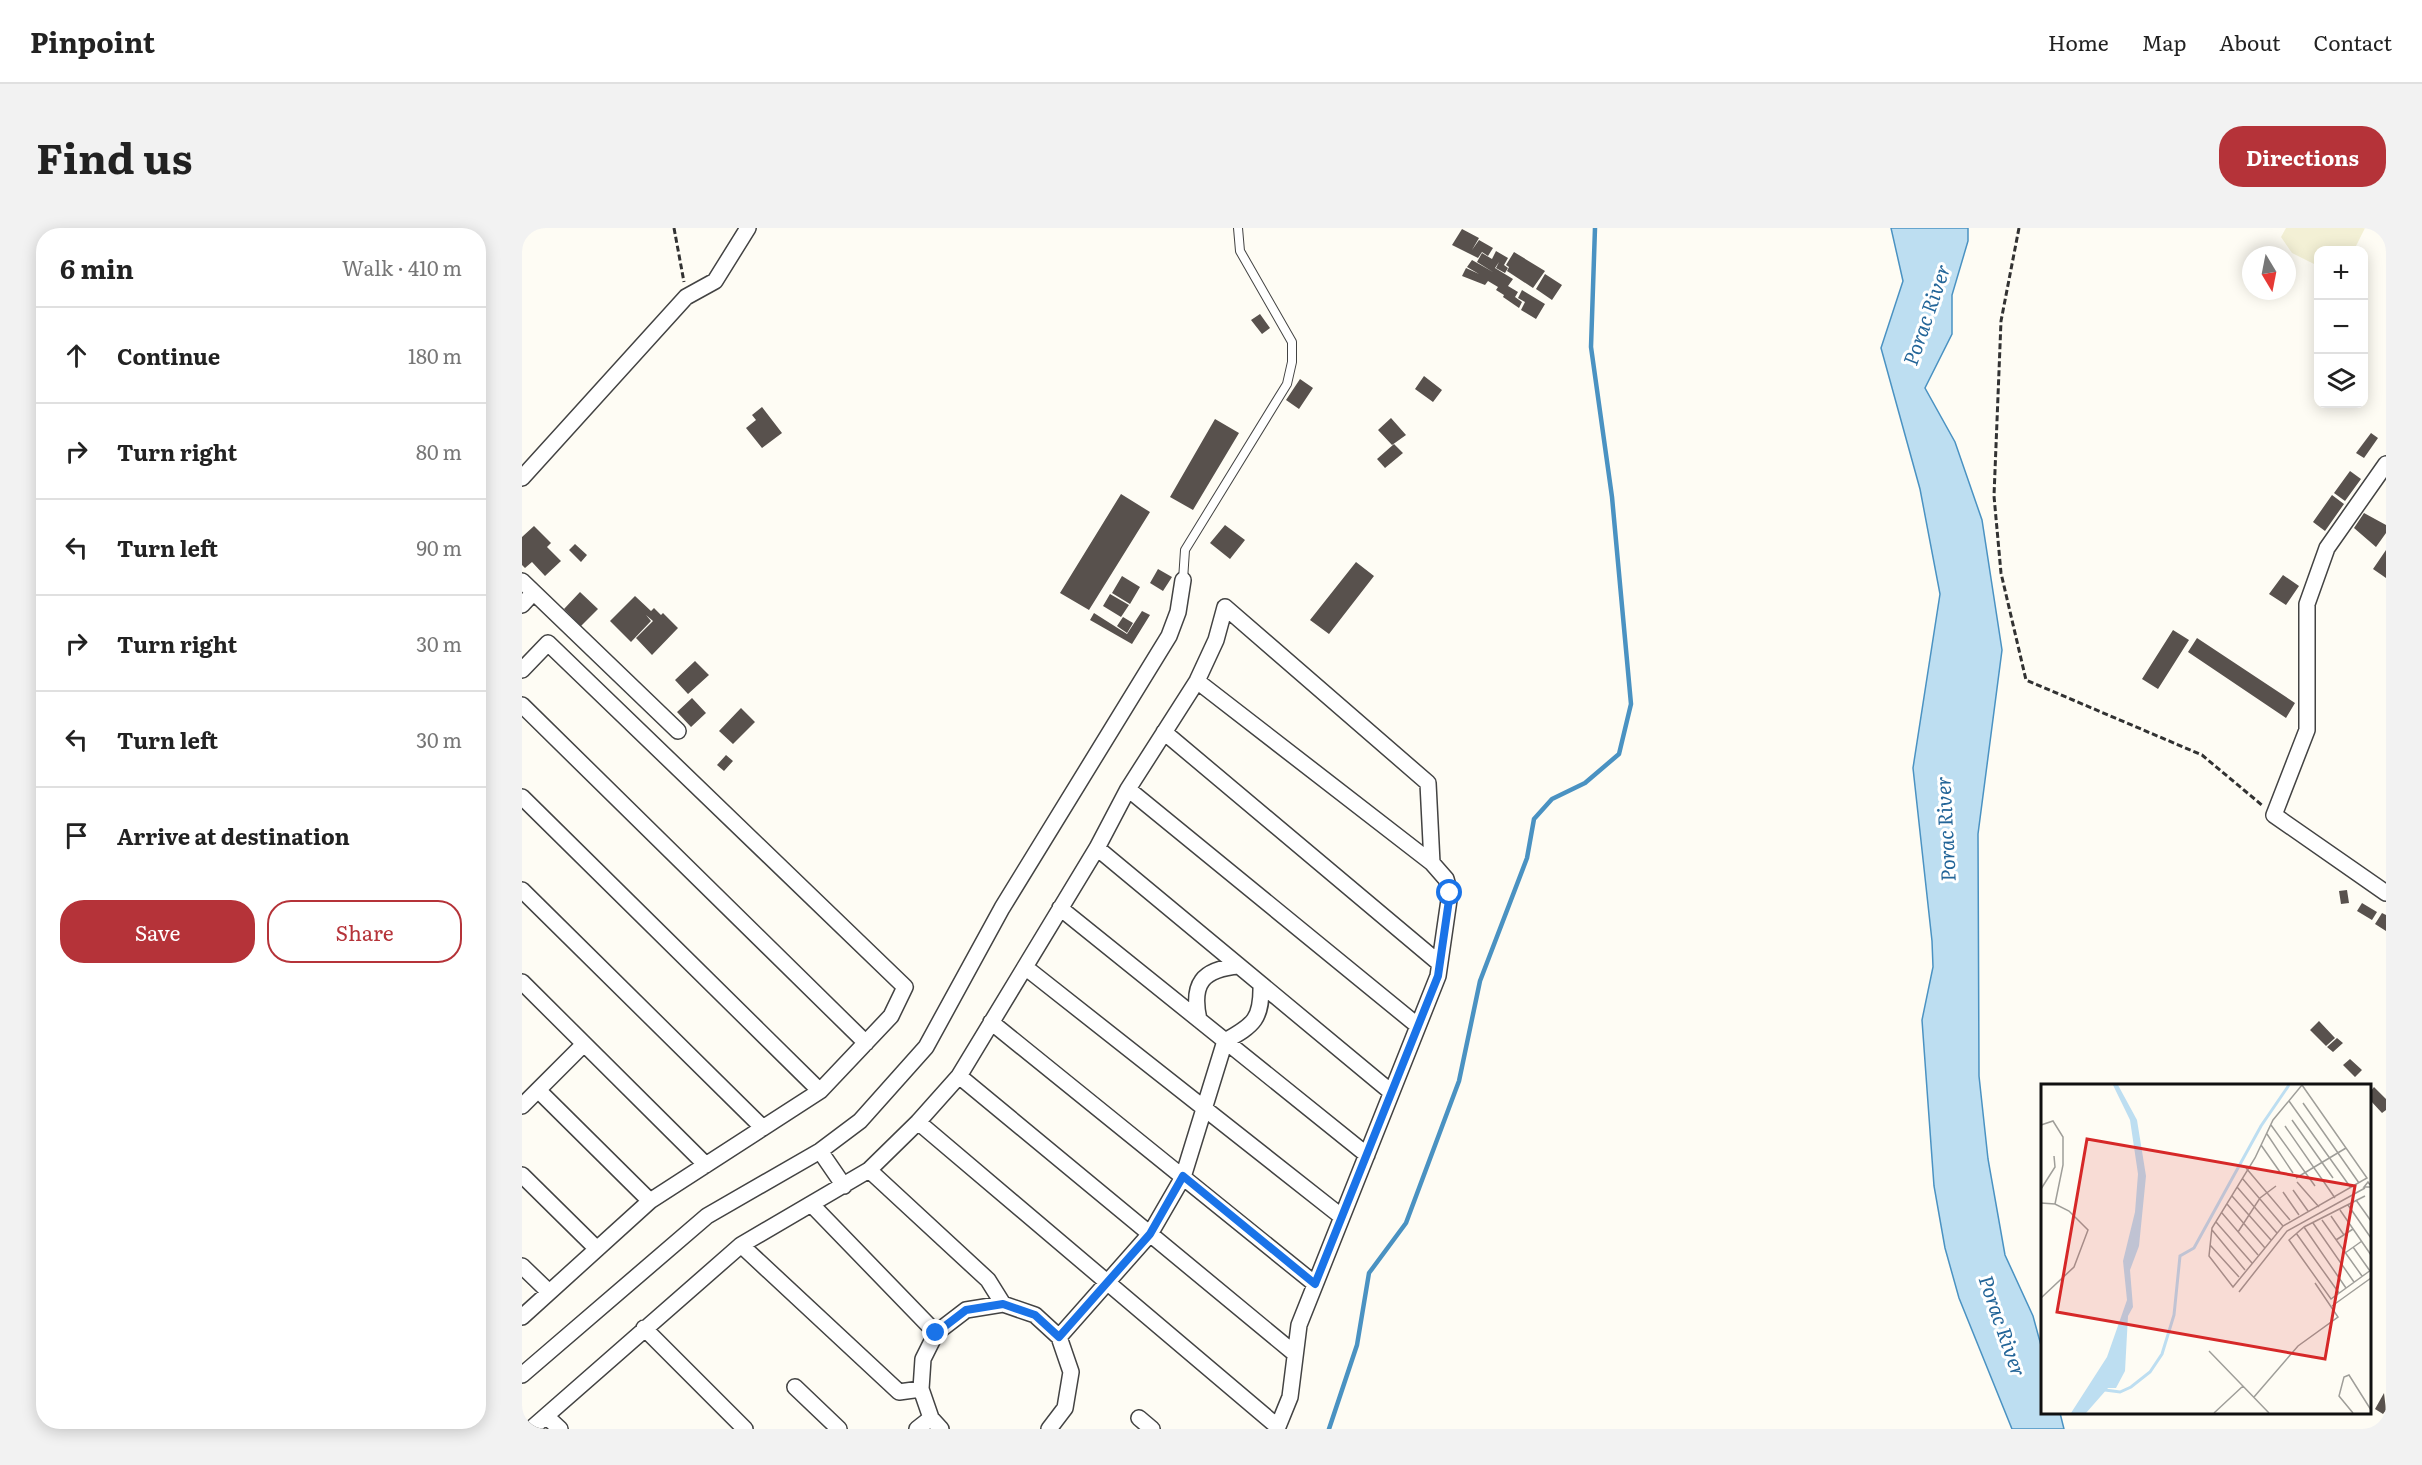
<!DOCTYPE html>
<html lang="en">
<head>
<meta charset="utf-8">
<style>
	:root { --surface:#fff; --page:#f2f2f2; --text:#222; --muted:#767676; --line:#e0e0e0; --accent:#b53339 }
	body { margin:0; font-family:Literata,serif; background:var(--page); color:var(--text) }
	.controls { position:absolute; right:18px; top:18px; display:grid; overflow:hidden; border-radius:12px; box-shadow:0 3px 15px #0003 }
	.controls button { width:54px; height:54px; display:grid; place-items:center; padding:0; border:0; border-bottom:2px solid var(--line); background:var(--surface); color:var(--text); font:30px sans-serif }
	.compass { position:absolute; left:1720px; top:18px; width:54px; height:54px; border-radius:50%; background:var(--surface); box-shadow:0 3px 15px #0003; rotate:170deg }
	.stop { position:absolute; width:18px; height:18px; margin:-14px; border:4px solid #1a73e8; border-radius:50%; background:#fff }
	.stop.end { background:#1a73e8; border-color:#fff; box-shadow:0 2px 6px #0008 }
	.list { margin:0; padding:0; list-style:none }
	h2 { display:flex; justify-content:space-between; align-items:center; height:78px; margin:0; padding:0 24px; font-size:26px }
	h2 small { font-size:20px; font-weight:400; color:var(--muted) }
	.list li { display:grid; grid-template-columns:39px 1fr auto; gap:18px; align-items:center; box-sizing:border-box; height:96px; padding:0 24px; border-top:2px solid var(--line) }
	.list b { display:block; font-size:22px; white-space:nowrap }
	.list em { font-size:20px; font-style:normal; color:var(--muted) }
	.actions { display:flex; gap:12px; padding:18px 24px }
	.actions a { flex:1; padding:14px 0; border:2px solid var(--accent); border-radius:24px; text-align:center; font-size:21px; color:var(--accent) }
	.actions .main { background:var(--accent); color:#fff }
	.icon { flex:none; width:33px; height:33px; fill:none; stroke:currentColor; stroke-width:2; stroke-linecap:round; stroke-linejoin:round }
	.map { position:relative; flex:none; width:1864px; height:1201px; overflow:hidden; border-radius:24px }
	header { display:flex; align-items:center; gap:36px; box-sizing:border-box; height:84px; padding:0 30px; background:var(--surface); border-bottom:2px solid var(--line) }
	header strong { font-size:28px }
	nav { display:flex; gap:33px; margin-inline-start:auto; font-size:21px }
	.intro { display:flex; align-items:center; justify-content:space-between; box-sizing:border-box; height:144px; padding:0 36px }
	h1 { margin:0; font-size:42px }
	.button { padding:15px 27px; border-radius:24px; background:var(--accent); color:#fff; font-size:21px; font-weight:700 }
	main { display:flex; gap:36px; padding:0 36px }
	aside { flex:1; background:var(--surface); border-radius:24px; box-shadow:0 3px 15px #0003 }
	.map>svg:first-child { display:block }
	.farmland { fill:#f3f0d5 }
	.water { fill:#bddef1; stroke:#4a92c2; stroke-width:1.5 }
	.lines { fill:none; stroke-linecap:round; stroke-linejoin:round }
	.stream { stroke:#4a92c2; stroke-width:4.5 }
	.building { fill:#58514d }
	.service-casing { stroke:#434343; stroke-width:10 }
	.minor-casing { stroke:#434343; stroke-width:18 }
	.path { stroke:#323232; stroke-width:3; stroke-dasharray:6 3; stroke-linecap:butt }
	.service { stroke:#fff; stroke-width:8 }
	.minor { stroke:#fff; stroke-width:15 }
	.route { stroke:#1a73e8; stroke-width:8 }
	.labels { text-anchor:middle; stroke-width:6; stroke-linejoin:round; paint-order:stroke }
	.water-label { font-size:20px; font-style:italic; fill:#236598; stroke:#fff }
	.inset-river { fill:none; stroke:#bddef1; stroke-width:3 }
	.inset-road { fill:none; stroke:#9f9e99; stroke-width:1.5 }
	.view { fill:#d62828; fill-opacity:0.15; stroke:#d62828; stroke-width:3 }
	.inset-edge { fill:none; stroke:#101010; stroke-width:3 }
</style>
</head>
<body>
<header>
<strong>Pinpoint</strong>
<nav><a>Home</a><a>Map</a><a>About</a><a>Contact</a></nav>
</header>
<div class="intro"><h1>Find us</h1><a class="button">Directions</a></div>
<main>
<aside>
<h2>6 min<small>Walk · 410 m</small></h2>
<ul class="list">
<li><svg class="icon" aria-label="ahead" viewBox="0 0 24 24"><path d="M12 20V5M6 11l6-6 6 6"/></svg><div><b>Continue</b></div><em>180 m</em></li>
<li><svg class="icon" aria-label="right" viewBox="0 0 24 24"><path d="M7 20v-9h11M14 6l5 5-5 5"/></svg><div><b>Turn right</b></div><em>80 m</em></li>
<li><svg class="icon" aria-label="left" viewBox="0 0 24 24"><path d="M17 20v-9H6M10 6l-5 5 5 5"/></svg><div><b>Turn left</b></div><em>90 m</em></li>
<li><svg class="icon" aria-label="right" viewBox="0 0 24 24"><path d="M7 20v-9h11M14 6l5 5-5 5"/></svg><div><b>Turn right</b></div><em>30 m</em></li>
<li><svg class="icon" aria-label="left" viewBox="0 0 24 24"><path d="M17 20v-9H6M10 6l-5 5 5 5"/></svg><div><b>Turn left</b></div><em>30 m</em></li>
<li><svg class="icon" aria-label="arrive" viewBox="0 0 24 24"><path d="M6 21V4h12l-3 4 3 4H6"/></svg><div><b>Arrive at destination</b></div></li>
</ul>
<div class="actions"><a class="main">Save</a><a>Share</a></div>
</aside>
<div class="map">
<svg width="1864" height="1201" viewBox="0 0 1864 1201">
	<rect width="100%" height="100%" fill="#fefcf4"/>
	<path class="farmland" d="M1764 0H1843L1832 22H1796V38L1770 25 1759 9Z"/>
	<path class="water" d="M1369 0H1446V13L1430 67V106L1403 160 1433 214 1460 292 1480 422 1456 606 1457 848 1466 931 1483 1027 1511 1088 1520 1121V1184L1538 1185 1542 1201H1490L1437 1070 1423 1020 1412 958 1400 792 1411 739 1410 713 1391 540 1418 366 1398 261 1359 120 1381 53Z"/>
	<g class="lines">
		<path class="stream" d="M807 1201 835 1117 847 1045 884 995 937 853 958 753 1005 630 1012 591 1030 571 1063 555 1097 526 1109 476 1090 269 1069 119 1073 0"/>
	</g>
	<path class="building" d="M940 1 957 10 950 22 957 12 971 20 966 28 960 24 956 30 930 17Z
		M974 23 986 30 982 37 986 40 983 45 974 40 977 34 973 40 991 51 986 58 996 64 993 69 1000 74 997 80 981 69 982 67 974 62 976 59 966 53 963 57 940 48 944 40 957 46 945 39 950 32 971 44 955 34 960 25 970 31Z
		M992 24 1023 43 1011 60 985 43 987 39 984 37Z
		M1023 46 1040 57 1030 72 1014 61Z
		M1000 62 1023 76 1014 91 999 82 1003 74 996 70Z
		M738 86 748 100 740 106 729 92Z
		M902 148 920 162 911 174 893 161Z
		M778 151 791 160 777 181 764 172Z
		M240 179 260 205 240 220 224 200 234 192 230 187Z
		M869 190 884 207 870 217 856 202Z
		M693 191 717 205 671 282 648 269Z
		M1849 205 1856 210 1842 230 1834 225Z
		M872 216 881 225 863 240 855 231Z
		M1828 243 1839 251 1823 273 1812 265Z
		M599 266 628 284 567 382 538 365Z
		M1810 267 1822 276 1803 303 1791 294Z
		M1842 285 1864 297V305L1854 319 1832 300Z
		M703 297 723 312 708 331 688 315Z
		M12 298 29 315 25 319 39 333 23 348 10 334 3 340 0 337V309Z
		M53 316 65 327 59 334 47 322Z
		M1864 322V350L1851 341Z
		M834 334 852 348 807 406 788 392Z
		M636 341 650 349 641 363 628 355Z
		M1761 347 1777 358 1764 377 1747 366Z
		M600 348 618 359 608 376 590 365Z
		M58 364 76 381 59 398 42 381Z
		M588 366 607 377 599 389 581 378Z
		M113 368 129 383 132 380 139 387 141 385 156 400 130 427 114 410 131 393 124 387 129 393 109 414 88 393Z
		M620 383 628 387 610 416 568 392 572 385 605 406Z
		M601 389 611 395 605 405 595 398Z
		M1651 402 1667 412 1636 461 1620 451Z
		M1675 410 1773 475 1764 490 1666 424Z
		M173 433 187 447 166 466 153 452Z
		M170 470 184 485 169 499 155 484Z
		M219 480 233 494 211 516 197 503Z
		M204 527 211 533 202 543 195 537Z
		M1825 662 1827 675 1819 676 1817 663Z
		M1840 675 1855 684 1850 692 1835 683Z
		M1860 685 1864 687V703L1853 696Z
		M1797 793 1813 810 1804 818 1788 802Z
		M1815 810 1821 815 1811 824 1805 819Z
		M1828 831 1840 842 1833 849 1821 837Z
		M1852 859 1864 871V882L1860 885 1848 872V864Z
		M1862 1165 1864 1182 1861 1186 1853 1181Z"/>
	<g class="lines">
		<g class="service-casing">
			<path id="service" d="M661 352 663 322 765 156 770 134V114L718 23 716 0"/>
		</g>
		<g class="minor-casing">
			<path id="minor" d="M1864 236 1805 320 1785 376V502L1752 587 1864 665
				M0 250 164 69 193 53 226 0
				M0 353 156 503
				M0 377 11 365
				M0 442 26 415 383 759 369 788 298 863 128 973 0 1089
				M675 453 910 635
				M0 477 344 815
				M642 504 917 735
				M606 561 896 798
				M0 569 298 863
				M575 620 869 864
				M0 662 241 900
				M538 680 845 927
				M503 739 820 989
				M0 754 184 937
				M677 792C669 756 680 741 717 738
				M469 794 793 1056
				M437 848 772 1125
				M16 862 128 973
				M0 878 62 816
				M396 894 756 1199
				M298 923 322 958
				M347 942 466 1052 481 1076
				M0 947 75 1021
				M291 978 414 1105
				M219 1017 377 1164 399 1161
				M0 1038 27 1064
				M122 1100 223 1201
				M537 1109 628 1006 661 949 703 813C732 797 740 791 739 756
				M0 1147 185 988 298 923 338 893 404 819 480 680 647 408 656 384 661 352
				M273 1159 317 1201
				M24 1188 38 1201
				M617 1190 630 1201
				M9 1201 219 1017 347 942 396 894 437 848 575 620 606 561 675 453 694 412 703 379 906 555 910 635 924 651 928 665 916 748 777 1097 768 1169 755 1201
				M395 1201 409 1190
				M419 1201 409 1190 399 1161 401 1131 414 1105 444 1082 481 1076 513 1087 537 1109 549 1144 543 1180 527 1201"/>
		</g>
		<path class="path" d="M152 0 162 54
			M1497 0 1479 93 1472 268 1479 345 1504 452 1680 527 1741 578"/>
		<use href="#service" class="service"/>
		<use href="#minor" class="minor"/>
	</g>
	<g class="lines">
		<path class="route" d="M414 1105 444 1082 481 1076 513 1087 537 1109 628 1006 661 948 793 1056 916 748 928 665"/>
	</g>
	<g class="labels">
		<g class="water-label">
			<text transform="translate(1405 87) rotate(-71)" y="7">Porac River</text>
			<text transform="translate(1424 601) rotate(-93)" y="7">Porac River</text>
			<text transform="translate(1480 1098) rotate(71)" y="7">Porac River</text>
		</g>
	</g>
	<g transform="translate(1519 856)">
		<rect width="330" height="330" fill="#fefcf4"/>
		<path d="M72 1H77L96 36 105 92 98 162 89 186 92 223 87 232 84 287 75 304H67L45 329H30L66 273 86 216 82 177 94 128 97 90 89 36Z" fill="#bddef1"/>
		<path class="inset-river" d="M64 306 79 308 90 303 109 288 121 270 133 231 139 172 153 164 220 42 248 1"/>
		<path class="inset-road" d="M261 1 326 94 242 142 192 203 168 172 171 144 214 74 232 36ZM248 17 310 104M262 19 318 99M251 36 292 94M0 41 12 37 22 53V81L14 120M230 41 274 102M244 42 294 114M226 50 252 89M220 61 239 88M205 84 249 136M201 94 242 142M255 94 305 64M256 98 278 123M330 102 327 98 323 103H330M196 103 236 149M0 105 14 83 13 72M252 106 267 127M242 108 258 131M191 112 230 156M324 112 263 143 248 156 290 215 330 186M315 116 330 137M0 119 14 120 28 127 47 146 33 183 0 214M186 120 224 164M307 121 330 154M299 126 330 171M181 129 217 171M290 132 303 151M281 136 321 192M175 138 211 179M272 139 313 198M263 143 305 204M171 146 204 186M197 148 219 114 235 102M255 149 298 209M295 156 312 145M169 161 198 193M312 163 329 187M304 169 321 157M198 208 246 147 324 104M291 222 330 194M168 267 228 329M213 313 257 262 297 233 274 199M173 329 202 302M312 329 298 312 303 293 308 291 330 326"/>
		<path class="view" d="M46 55 314 102 284 275 16 228Z"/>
		<rect width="330" height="330" class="inset-edge"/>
	</g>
</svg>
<div class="controls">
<button>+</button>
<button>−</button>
<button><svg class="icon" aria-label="layers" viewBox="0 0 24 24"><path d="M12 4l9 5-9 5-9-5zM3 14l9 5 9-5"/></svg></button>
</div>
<svg class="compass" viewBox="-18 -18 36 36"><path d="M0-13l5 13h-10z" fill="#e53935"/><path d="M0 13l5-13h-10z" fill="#767676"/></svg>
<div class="stop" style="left:928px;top:665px"></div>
<div class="stop end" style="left:414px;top:1105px"></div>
</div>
</main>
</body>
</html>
